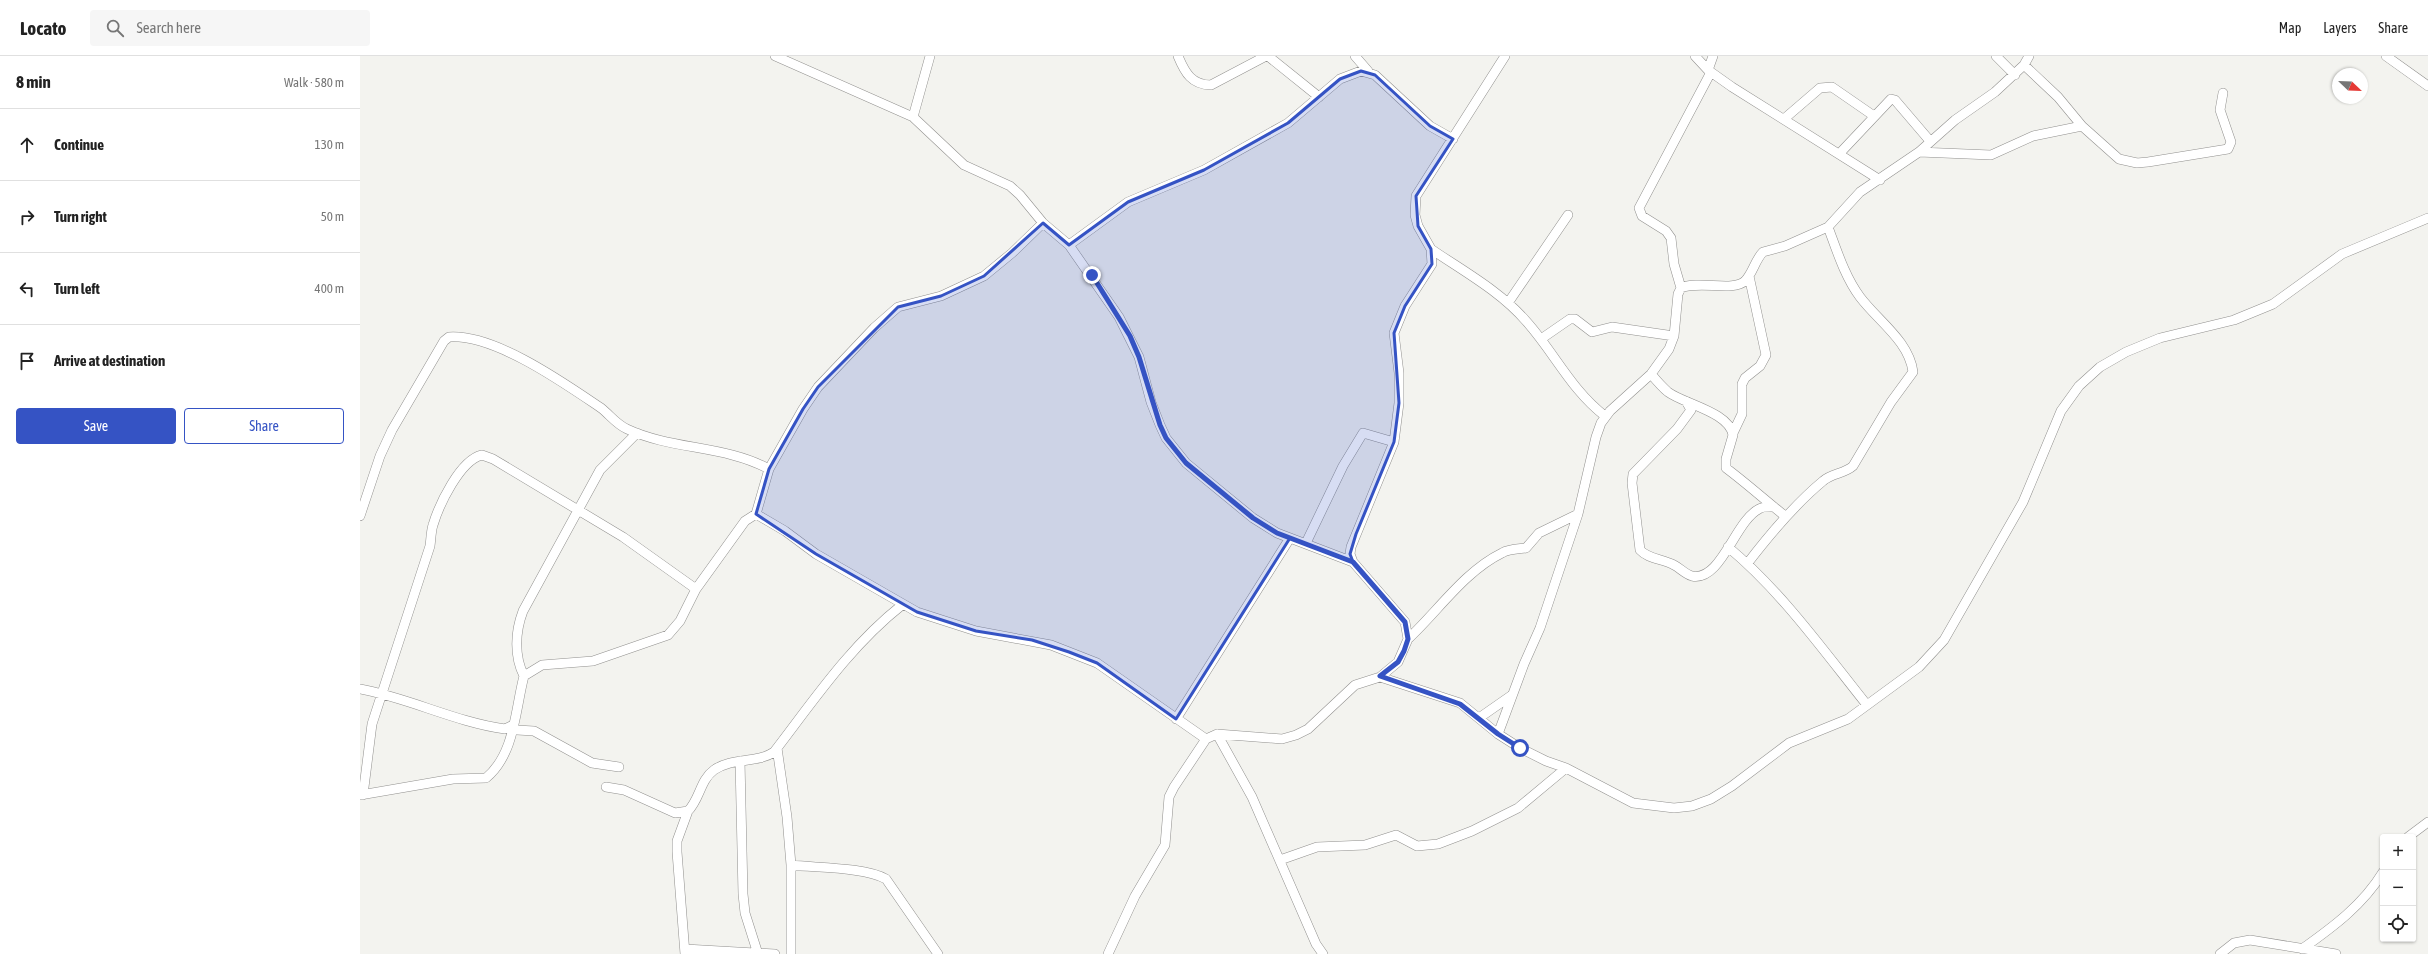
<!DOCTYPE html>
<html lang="en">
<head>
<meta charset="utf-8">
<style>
	:root { --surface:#fff; --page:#f6f6f6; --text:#222; --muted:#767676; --line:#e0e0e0; --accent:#3553c4 }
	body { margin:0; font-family:"Asap Condensed",sans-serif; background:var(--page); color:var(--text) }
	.controls { position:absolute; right:12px; bottom:12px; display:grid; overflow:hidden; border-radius:4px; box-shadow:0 1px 3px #0004 }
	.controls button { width:36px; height:36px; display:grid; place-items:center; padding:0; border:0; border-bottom:1px solid var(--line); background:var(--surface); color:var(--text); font:20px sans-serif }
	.compass { position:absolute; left:1972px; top:12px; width:36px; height:36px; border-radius:50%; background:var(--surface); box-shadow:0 1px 3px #0004; rotate:113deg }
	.stop { position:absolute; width:12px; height:12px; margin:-9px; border:3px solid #3553c4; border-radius:50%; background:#fff }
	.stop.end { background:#3553c4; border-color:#fff; box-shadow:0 1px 4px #0008 }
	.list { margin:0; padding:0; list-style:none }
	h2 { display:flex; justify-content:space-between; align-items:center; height:52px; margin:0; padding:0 16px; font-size:17px }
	h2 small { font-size:13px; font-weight:400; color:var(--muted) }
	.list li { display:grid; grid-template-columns:26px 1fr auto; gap:12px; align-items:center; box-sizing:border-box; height:72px; padding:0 16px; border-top:1px solid var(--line) }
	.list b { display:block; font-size:15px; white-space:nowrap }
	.list em { font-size:13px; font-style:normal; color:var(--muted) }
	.actions { display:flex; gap:8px; padding:12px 16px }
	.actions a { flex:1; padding:9px 0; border:1px solid var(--accent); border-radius:4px; text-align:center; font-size:14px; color:var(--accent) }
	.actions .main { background:var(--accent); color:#fff }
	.icon { flex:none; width:22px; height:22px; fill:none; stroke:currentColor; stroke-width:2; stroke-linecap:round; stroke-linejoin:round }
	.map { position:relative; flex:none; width:2068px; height:898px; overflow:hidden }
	header { display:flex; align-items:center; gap:24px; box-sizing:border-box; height:56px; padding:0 20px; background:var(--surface); border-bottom:1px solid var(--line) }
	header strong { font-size:19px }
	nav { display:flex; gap:22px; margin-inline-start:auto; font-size:14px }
	.search { width:280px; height:36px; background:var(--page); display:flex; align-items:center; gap:10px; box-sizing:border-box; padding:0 14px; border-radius:4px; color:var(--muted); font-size:15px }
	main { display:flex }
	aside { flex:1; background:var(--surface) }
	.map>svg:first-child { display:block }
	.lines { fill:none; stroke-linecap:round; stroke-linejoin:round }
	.minor-casing { stroke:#91908e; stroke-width:10 }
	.minor { stroke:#fff; stroke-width:9 }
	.route { stroke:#3553c4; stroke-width:5 }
	.marked { fill:#3553c4; fill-opacity:0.2; stroke:#3553c4; stroke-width:3; stroke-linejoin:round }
</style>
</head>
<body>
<header>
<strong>Locato</strong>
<div class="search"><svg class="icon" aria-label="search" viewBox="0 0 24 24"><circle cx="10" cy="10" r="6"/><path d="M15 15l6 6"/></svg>Search here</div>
<nav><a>Map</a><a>Layers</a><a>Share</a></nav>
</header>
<main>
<aside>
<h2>8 min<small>Walk · 580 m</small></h2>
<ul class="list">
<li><svg class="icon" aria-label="ahead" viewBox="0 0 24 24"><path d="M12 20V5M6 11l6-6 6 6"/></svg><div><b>Continue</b></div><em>130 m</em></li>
<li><svg class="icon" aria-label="right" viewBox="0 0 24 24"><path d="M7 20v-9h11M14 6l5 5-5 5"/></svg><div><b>Turn right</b></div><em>50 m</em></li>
<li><svg class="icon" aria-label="left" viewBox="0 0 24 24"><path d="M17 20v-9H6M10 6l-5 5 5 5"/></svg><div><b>Turn left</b></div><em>400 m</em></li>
<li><svg class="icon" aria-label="arrive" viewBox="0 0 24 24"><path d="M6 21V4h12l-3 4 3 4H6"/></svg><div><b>Arrive at destination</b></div></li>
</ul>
<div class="actions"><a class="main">Save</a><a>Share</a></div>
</aside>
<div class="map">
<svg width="2068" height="898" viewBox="0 0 2068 898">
	<rect width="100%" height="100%" fill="#f3f3ef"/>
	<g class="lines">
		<g class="minor-casing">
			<path id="minor" d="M415 0 553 61 604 109 650 130 660 139 683 167 709 189 759 261 779 301 791 346 800 369 806 382 826 407 893 462 917 477 993 506
				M818 0C825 17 832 29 851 29L906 0
				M908 0 959 41
				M995 0 1008 15
				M1335 0 1348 14 1372 31 1520 124
				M1636 0 1655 19
				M2026 0 2068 30
				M1664 9 1698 41 1722 70 1759 103 1777 107 1788 106 1868 93 1871 86 1860 54 1863 37
				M1348 14 1353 0
				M553 61 570 0
				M1424 63 1460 32 1472 31 1514 60
				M1559 96 1631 99 1673 80 1722 70
				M1480 97 1531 43 1535 44 1570 85
				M709 189 768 146 844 114 928 67 980 23 1001 15 1015 19 1070 70 1093 83
				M1071 193C1103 215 1140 235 1166 265 1194 296 1211 334 1245 360
				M1321 232 1314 208 1311 182 1306 175 1282 160 1279 152 1351 16
				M1148 247 1208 159
				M1181 283 1210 263H1215L1232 276 1252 271 1314 280
				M1291 318C1296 324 1302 331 1308 336 1324 348 1369 356 1373 379L1366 403V412C1386 427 1405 444 1425 460
				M1326 345 1331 354 1317 373 1273 418 1272 427 1280 494C1288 503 1303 503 1314 509 1320 512 1325 518 1332 520 1361 526 1375 465 1399 453 1403 450 1409 451 1414 451
				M1373 377 1382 358V328L1385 322 1400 310 1406 299 1389 220
				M396 458 409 413 443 353 458 331 514 272 538 251 581 240 624 220 652 197 683 167
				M0 460 20 400 32 374 84 285 89 281C135 278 204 327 241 352 250 359 256 368 267 373 312 394 365 389 409 413
				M946 487 983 410 1003 377 1034 386
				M1368 491C1422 536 1463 594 1507 649
				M1387 508C1410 478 1434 449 1463 425 1472 417 1484 418 1493 410L1531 346 1553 316C1549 285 1518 265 1500 241 1485 221 1477 195 1468 171
				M1048 583C1078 555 1105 515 1142 497 1149 493 1159 493 1166 492L1179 477 1218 458
				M164 620C154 600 155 576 163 555L240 414 277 377
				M1020 621 1100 647 1138 678 1160 692 1186 705 1206 712 1273 747 1314 752 1332 750 1351 743 1372 730 1429 687 1488 663 1559 611 1584 584 1663 446 1701 355 1719 330 1740 311 1766 296 1800 282 1874 264 1913 248 1982 198 2068 162
				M0 633C49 642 95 666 145 673L151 670
				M1119 662 1152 639
				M816 663 930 482
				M151 670 157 674 174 675 232 707 259 711
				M857 678 892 741 956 888 963 898
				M1138 678 1164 608 1180 572 1218 458 1236 381 1241 367 1250 355 1291 318 1309 293 1314 280 1318 238 1321 232C1339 224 1373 236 1385 225 1393 217 1395 204 1403 196L1425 190 1468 171 1500 136 1559 96 1595 64 1635 36 1664 9 1669 0
				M417 692 427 761 431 809V898
				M380 705 383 838 385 857 398 898
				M246 731 264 734 315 757 328 755C340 743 340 724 354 714 372 701 396 708 414 696 454 644 490 590 542 549
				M0 739 93 723 126 722C155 698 155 654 164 620L182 609 233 605 308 579 320 565 336 533 385 465 396 458 425 475 456 498 557 556 616 575 691 589 737 607 846 683
				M3 739 12 668 70 490C71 483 71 475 73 469 79 449 100 404 122 399L133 403 263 481 336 533
				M2048 781 2068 766
				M920 804 957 791 1005 789 1036 779 1057 790 1078 788 1112 775 1158 752 1206 712
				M431 809C457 812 505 811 526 823L578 898
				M325 893 415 898
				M1942 893C1973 871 2003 849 2023 816
				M325 898 317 796V785L328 755
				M748 898 775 840 805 789 809 741 814 731 846 683 857 678 922 683 936 679 948 673 995 629 1020 621 1038 606 1048 583 1045 566 993 506 990 498 991 491 1034 386 1039 347V317L1034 277 1045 250 1072 208 1071 193 1058 170 1055 159 1056 140 1145 0
				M1860 898 1874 887 1890 884 1976 898"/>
		</g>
		<use href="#minor" class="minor"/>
	</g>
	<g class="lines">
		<path class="route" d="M732 219 770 280 779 301 800 369 806 382 826 407 893 462 917 477 993 506 1045 566 1048 583 1044 595 1038 606 1020 620 1100 648 1138 678 1160 692"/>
	</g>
	<path class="marked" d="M1001 15 1015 19 1070 70 1093 83 1056 140 1058 170 1071 193 1072 208 1045 250 1034 277 1039 347 1034 386 996 478 990 498 993 506 930 482 816 663 737 607 709 596 672 584 616 575 557 556 456 498 396 458 409 413 443 353 458 331 538 251 581 240 624 220 683 167 709 189 768 146 844 114 928 67 980 23Z"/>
</svg>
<div class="controls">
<button>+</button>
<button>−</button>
<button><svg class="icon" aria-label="locate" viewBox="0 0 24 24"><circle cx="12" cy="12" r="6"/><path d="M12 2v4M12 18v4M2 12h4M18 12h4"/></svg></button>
</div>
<svg class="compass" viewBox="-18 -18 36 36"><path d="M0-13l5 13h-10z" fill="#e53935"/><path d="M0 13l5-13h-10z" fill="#767676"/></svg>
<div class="stop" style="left:1160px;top:692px"></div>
<div class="stop end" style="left:732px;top:219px"></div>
</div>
</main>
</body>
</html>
